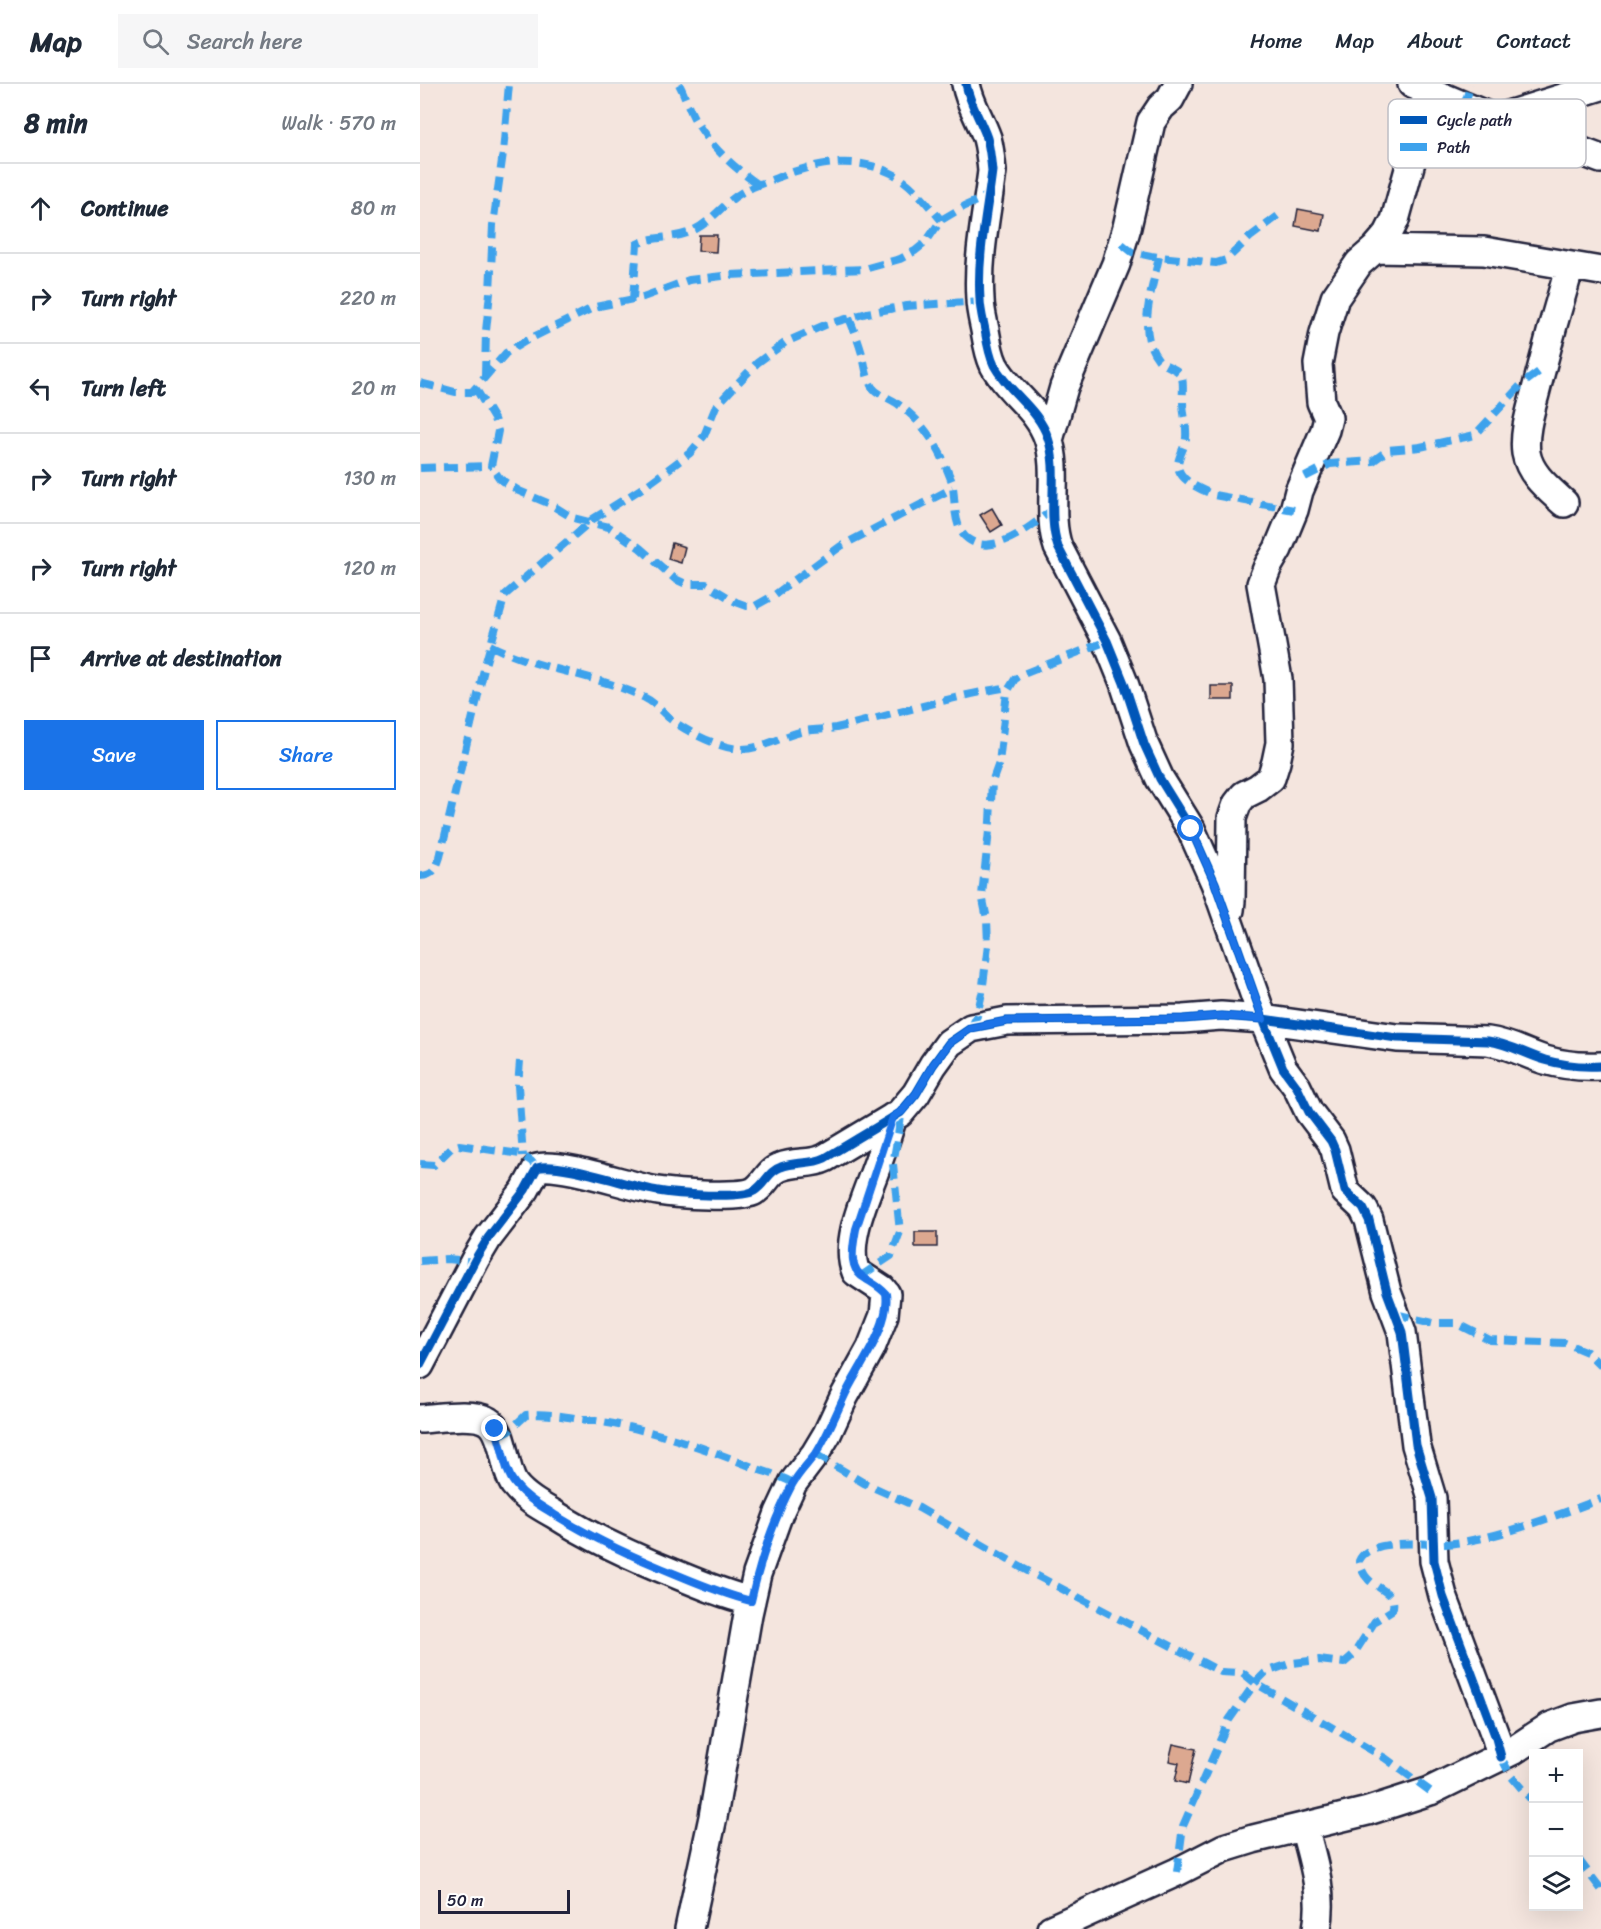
<!DOCTYPE html>
<html lang="en">
<head>
<meta charset="utf-8">
<style>
	:root { --surface:#fff; --page:#f6f6f7; --text:#1f2937; --muted:#747a83; --line:#e0e1e3; --accent:#1a73e8 }
	body { margin:0; font-family:Sriracha,sans-serif; background:var(--page); color:var(--text) }
	.controls { position:absolute; right:18px; bottom:18px; display:grid; overflow:hidden; border-radius:0px; box-shadow:0 6px 24px #0002 }
	.controls button { width:54px; height:54px; display:grid; place-items:center; padding:0; border:0; border-bottom:2px solid var(--line); background:var(--surface); color:var(--text); font:30px sans-serif }
	.scale { position:absolute; left:18px; bottom:15px; width:132px; box-sizing:border-box; padding-left:6px; border:3px solid #22223b; border-top:0; font-size:16px; line-height:21px; white-space:nowrap; color:#22223b; -webkit-text-stroke:4px #fff; paint-order:stroke }
	.stop { position:absolute; width:18px; height:18px; margin:-14px; border:4px solid #1a73e8; border-radius:50%; background:#fff }
	.stop.end { background:#1a73e8; border-color:#fff; box-shadow:0 2px 6px #0008 }
	.list { margin:0; padding:0; list-style:none }
	h2 { display:flex; justify-content:space-between; align-items:center; height:78px; margin:0; padding:0 24px; font-size:26px }
	h2 small { font-size:20px; font-weight:400; color:var(--muted) }
	.list li { display:grid; grid-template-columns:39px 1fr auto; gap:18px; align-items:center; box-sizing:border-box; height:90px; padding:0 24px; border-top:2px solid var(--line) }
	.list b { display:block; font-size:22px; white-space:nowrap }
	.list em { font-size:20px; font-style:normal; color:var(--muted) }
	.actions { display:flex; gap:12px; padding:18px 24px }
	.actions a { flex:1; padding:14px 0; border:2px solid var(--accent); border-radius:0px; text-align:center; font-size:21px; color:var(--accent) }
	.actions .main { background:var(--accent); color:#fff }
	.icon { flex:none; width:33px; height:33px; fill:none; stroke:currentColor; stroke-width:2; stroke-linecap:round; stroke-linejoin:round }
	.map { position:relative; flex:none; width:1181px; height:1845px; overflow:hidden }
	header { display:flex; align-items:center; gap:36px; box-sizing:border-box; height:84px; padding:0 30px; background:var(--surface); border-bottom:2px solid var(--line) }
	header strong { font-size:28px }
	nav { display:flex; gap:33px; margin-inline-start:auto; font-size:21px }
	.search { width:420px; height:54px; background:var(--page); display:flex; align-items:center; gap:15px; box-sizing:border-box; padding:0 21px; border-radius:0px; color:var(--muted); font-size:22px }
	main { display:flex }
	aside { flex:1; background:var(--surface) }
	.map>svg:first-child { display:block }
	.building { fill:#dca890; stroke:#22223b; stroke-width:1.5 }
	.lines { fill:none; stroke-linecap:round; stroke-linejoin:round }
	.minor-casing { stroke:#22223b; stroke-width:32 }
	.minor { stroke:#fff; stroke-width:27 }
	.quiet { stroke:#3ea2ec; stroke-width:8; stroke-dasharray:15 8; stroke-linecap:butt }
	.cycleway-casing { stroke:#fff; stroke-width:13 }
	.cycleway { stroke:#0057b8; stroke-width:9 }
	.route { stroke:#1a73e8; stroke-width:8 }
	.key { fill:#fff; stroke:#bdbdc4; stroke-width:1.5 }
	.key-label { font-size:16px; fill:#22223b }
</style>
</head>
<body>
<header>
<strong>Map</strong>
<div class="search"><svg class="icon" aria-label="search" viewBox="0 0 24 24"><circle cx="10" cy="10" r="6"/><path d="M15 15l6 6"/></svg>Search here</div>
<nav><a>Home</a><a>Map</a><a>About</a><a>Contact</a></nav>
</header>
<main>
<aside>
<h2>8 min<small>Walk · 570 m</small></h2>
<ul class="list">
<li><svg class="icon" aria-label="ahead" viewBox="0 0 24 24"><path d="M12 20V5M6 11l6-6 6 6"/></svg><div><b>Continue</b></div><em>80 m</em></li>
<li><svg class="icon" aria-label="right" viewBox="0 0 24 24"><path d="M7 20v-9h11M14 6l5 5-5 5"/></svg><div><b>Turn right</b></div><em>220 m</em></li>
<li><svg class="icon" aria-label="left" viewBox="0 0 24 24"><path d="M17 20v-9H6M10 6l-5 5 5 5"/></svg><div><b>Turn left</b></div><em>20 m</em></li>
<li><svg class="icon" aria-label="right" viewBox="0 0 24 24"><path d="M7 20v-9h11M14 6l5 5-5 5"/></svg><div><b>Turn right</b></div><em>130 m</em></li>
<li><svg class="icon" aria-label="right" viewBox="0 0 24 24"><path d="M7 20v-9h11M14 6l5 5-5 5"/></svg><div><b>Turn right</b></div><em>120 m</em></li>
<li><svg class="icon" aria-label="arrive" viewBox="0 0 24 24"><path d="M6 21V4h12l-3 4 3 4H6"/></svg><div><b>Arrive at destination</b></div></li>
</ul>
<div class="actions"><a class="main">Save</a><a>Share</a></div>
</aside>
<div class="map">
<svg width="1181" height="1845" viewBox="0 0 1181 1845">
	<rect width="100%" height="100%" fill="#f4e5de"/>
	<filter id="ink" filterUnits="userSpaceOnUse"><feTurbulence type="fractalNoise" baseFrequency=".0167" numOctaves="2"/><feDisplacementMap in="SourceGraphic" scale="12" xChannelSelector="R" yChannelSelector="G"/><feConvolveMatrix kernelMatrix="1 2 1 2 8 2 1 2 1" color-interpolation-filters="sRGB"/></filter>
	<g filter="url(#ink)">
		<path class="building" d="M878 125 904 130 901 147 875 142Z
			M279 151H297L296 168 278 167Z
			M572 424 582 441 571 448 560 431Z
			M252 459 265 463 261 479 248 475Z
			M791 602H813V616H791Z
			M495 1148H517V1163H495Z
			M753 1660 776 1665 768 1700 755 1697 759 1679 749 1677Z"/>
		<g class="lines">
			<g class="minor-casing">
				<path id="minor" d="M546 0C550 21 560 34 567 54 570 65 571 76 572 87 567 129 557 172 560 215 560 225 563 236 565 246 567 258 569 271 574 281 589 309 618 324 628 354 640 389 626 428 638 463L687 557 704 599 724 660 740 695 771 745 795 799 843 935 863 984 877 1003 889 1028 911 1057 915 1066 925 1107 943 1124 949 1136 967 1208 982 1248 996 1361 1012 1414 1014 1477 1023 1512 1076 1654 1081 1673
					M992 0 1075 35 1181 75
					M1075 35 1181 2
					M955 165 1064 167 1181 187
					M629 356 644 303 696 180 707 143 731 38 741 23 750 15 758 0
					M1144 419C1129 405 1110 391 1106 369 1103 347 1112 323 1117 302 1127 262 1138 222 1150 182
					M810 826 811 817 812 734 817 720 824 711 838 704 851 694 856 678 860 659 858 595 841 500 848 482 858 465 874 426 879 407 905 346 908 334 901 318 898 280 904 249 915 214 939 179 955 165 968 150 975 136 997 56 1008 7
					M0 1281 56 1174 68 1154 105 1106 117 1084C139 1077 211 1103 238 1107 255 1110 321 1115 334 1107 345 1101 348 1087 361 1083 375 1077 391 1081 405 1074L480 1029 496 1010 513 981 529 959 551 944 587 937 763 935 801 932 843 935 977 954 1068 957C1090 960 1105 970 1125 976 1142 981 1164 983 1181 982
					M0 1335C17 1334 54 1328 68 1337 85 1347 83 1383 94 1400 104 1413 120 1422 134 1430 173 1455 215 1474 258 1491 282 1501 306 1511 331 1517
					M884 1743C893 1776 904 1810 897 1845
					M269 1845 293 1733 328 1530 337 1490 359 1429 373 1399 395 1370 407 1350 424 1313 451 1264 464 1231 466 1210 462 1205 436 1188C423 1158 447 1110 457 1081 463 1065 468 1049 473 1033
					M631 1845 757 1788 804 1764 833 1755 948 1727 1010 1707 1094 1666 1129 1643 1153 1634 1181 1629"/>
			</g>
			<use href="#minor" class="minor"/>
			<path class="quiet" d="M259 0C265 11 268 23 274 34 290 62 313 83 339 101
				M1044 22 1051 0
				M702 160 712 168 731 172 796 179 806 176 830 153 858 132
				M739 173C733 203 716 248 738 275 744 283 760 284 762 294 764 301 762 310 763 317 763 329 767 341 766 354 765 363 759 371 758 380 757 396 782 406 794 411L874 426
				M213 215 217 160C234 151 256 156 274 146 292 137 304 119 321 109 333 102 347 98 359 93 398 78 437 71 475 91 493 101 508 121 521 136
				M429 234C435 248 440 262 444 277 446 286 447 295 452 303 457 310 467 313 475 318 496 332 510 350 522 373 525 381 529 390 532 398 536 414 532 444 548 455 574 474 613 441 633 425
				M65 292 66 247 70 209 73 141 83 69 89 0
				M0 299 35 308H52L86 269 107 256 175 223 223 213 269 196 310 191 444 185 480 175 495 167 506 158 521 136 545 122 569 111
				M56 305 74 335 78 347 71 382 80 395 99 407 130 420 153 434 189 443 220 464 255 495 266 500H286L316 518 327 522H335L353 512 421 462 533 404
				M0 384 71 382
				M885 393 910 380 953 377 968 366 1000 363 1055 351 1101 301 1120 287
				M70 561C119 587 175 589 225 614 234 618 241 627 249 634 265 647 299 664 319 665 340 666 360 653 380 648 392 645 404 646 416 644 474 631 531 612 589 603
				M0 792C13 792 16 785 20 773L65 581 85 511 173 435 227 401 270 369 284 352 296 322 337 279 366 258 405 241 447 229 487 222 560 217
				M551 944 557 932 562 909 568 861 567 835 562 811 570 738 572 698 579 679 587 608 595 595 603 590 687 557
				M100 977 98 1002 103 1072
				M0 1080 14 1081 32 1063 39 1061 100 1070 111 1077 117 1084
				M0 1177 28 1175 55 1178
				M441 1192 471 1172 480 1148 473 1080 482 1027
				M975 1230 1013 1239H1036L1070 1256 1145 1259 1167 1268 1181 1282
				M78 1352 90 1346 106 1331C125 1329 142 1332 161 1335 220 1342 275 1360 330 1382 344 1388 359 1391 373 1399
				M395 1370 444 1399 499 1424 604 1485 801 1588 823 1589 835 1599 965 1674 1010 1707
				M1081 1673 1091 1692 1114 1719
				M1158 1775 1181 1805
				M757 1788 763 1742 809 1636 835 1599 846 1588 872 1579 899 1576 924 1579 933 1571 955 1537 972 1526C979 1510 957 1505 948 1495 943 1490 941 1484 939 1477 949 1453 1004 1461 1025 1460 1075 1456 1134 1432 1181 1415"/>
			<g class="cycleway-casing">
				<path id="cycleway" d="M546 0C550 21 560 34 567 54 570 65 571 76 572 87 567 129 557 172 560 215 560 225 563 236 565 246 567 258 569 271 574 281 589 309 618 324 628 354 640 389 626 428 638 463L687 557 704 599 724 660 740 695 771 745 795 799 843 935 863 984 877 1003 889 1028 911 1057 915 1066 925 1107 943 1124 949 1136 967 1208 982 1248 996 1361 1012 1414 1014 1477 1023 1512 1076 1654 1081 1673
					M0 1281 56 1174 68 1154 105 1106 117 1084C139 1077 211 1103 238 1107 255 1110 321 1115 334 1107 345 1101 348 1087 361 1083 375 1077 391 1081 405 1074L480 1029 496 1010 513 981 529 959 551 944 587 937 763 935 801 932 843 935 977 954 1068 957C1090 960 1105 970 1125 976 1142 981 1164 983 1181 982"/>
			</g>
			<use href="#cycleway" class="cycleway"/>
		</g>
	</g>
	<g class="lines" filter="url(#ink)">
		<path class="route" d="M75 1345C84 1363 83 1385 95 1400 106 1414 121 1422 135 1431 174 1455 215 1474 258 1491 282 1501 306 1511 331 1517 340 1477 353 1437 372 1401 378 1389 389 1379 397 1368 408 1350 416 1330 425 1311 438 1284 471 1241 466 1210 460 1203 454 1200 446 1195 427 1185 433 1163 436 1145L473 1033 482 1027 496 1010 513 981 529 959 551 944 587 937 763 935 801 932 843 935 795 799 771 745"/>
	</g>
	<rect x="968" y="15" width="198" height="69" rx="9" class="key"/>
	<rect x="980" y="32" width="27" height="8" fill="#0057b8"/>
	<rect x="980" y="59" width="27" height="8" fill="#3ea2ec"/>
	<g class="key-label">
		<text x="1017" y="42">Cycle path</text>
		<text x="1017" y="69">Path</text>
	</g>
</svg>
<div class="controls">
<button>+</button>
<button>−</button>
<button><svg class="icon" aria-label="layers" viewBox="0 0 24 24"><path d="M12 4l9 5-9 5-9-5zM3 14l9 5 9-5"/></svg></button>
</div>
<div class="scale">50 m</div>
<div class="stop" style="left:771px;top:745px"></div>
<div class="stop end" style="left:75px;top:1345px"></div>
</div>
</main>
</body>
</html>
